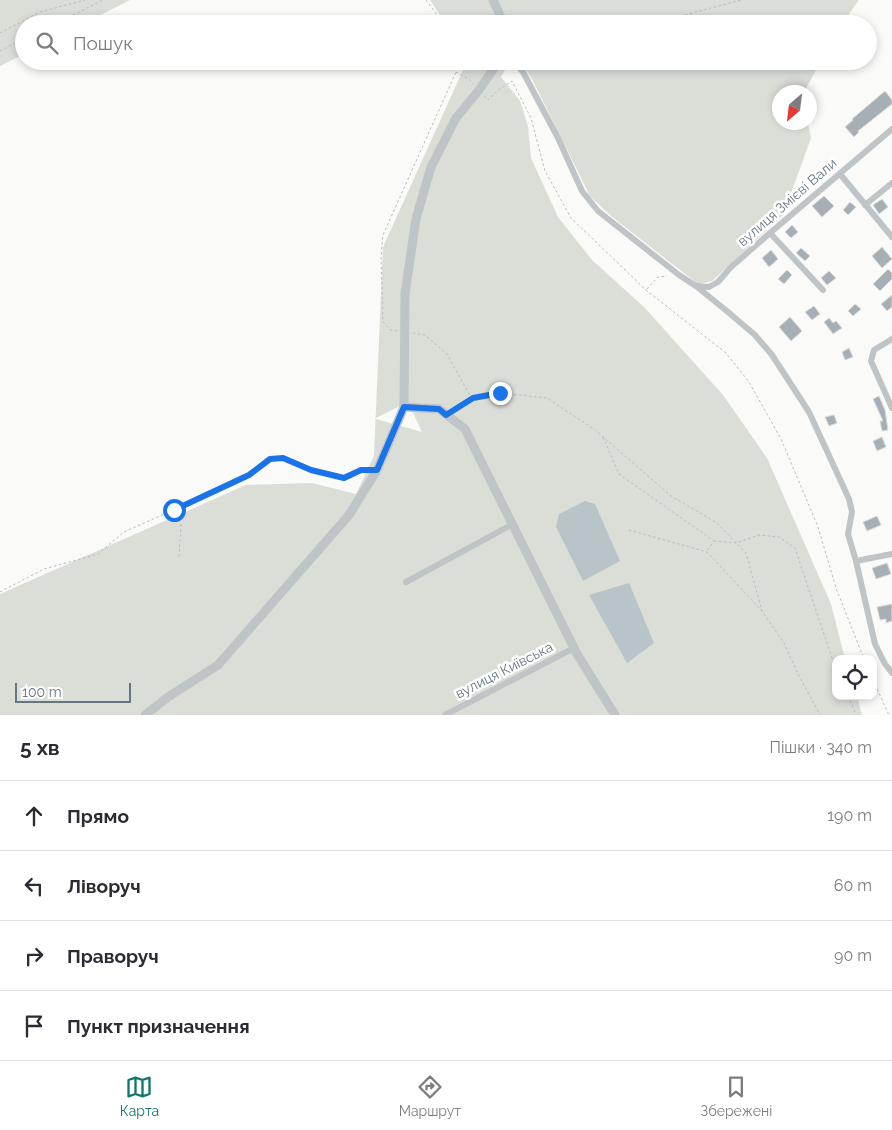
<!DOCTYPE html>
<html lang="uk">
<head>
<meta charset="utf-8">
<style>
	:root { --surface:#fff; --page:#f7f7f7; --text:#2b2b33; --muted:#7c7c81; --line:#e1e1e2; --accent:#0f766e }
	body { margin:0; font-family:Raleway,sans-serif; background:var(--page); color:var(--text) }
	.controls { position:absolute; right:15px; bottom:15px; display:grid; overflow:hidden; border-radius:10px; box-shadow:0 2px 8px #0003 }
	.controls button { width:45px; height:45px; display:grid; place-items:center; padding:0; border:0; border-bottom:1px solid var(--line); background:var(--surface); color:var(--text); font:25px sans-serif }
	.compass { position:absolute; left:772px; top:85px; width:45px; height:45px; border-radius:50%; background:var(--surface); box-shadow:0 2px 8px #0003; rotate:208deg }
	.scale { position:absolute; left:15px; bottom:12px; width:116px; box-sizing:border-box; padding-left:5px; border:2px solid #667681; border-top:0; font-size:14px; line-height:18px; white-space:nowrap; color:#667681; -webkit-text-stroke:4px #fff; paint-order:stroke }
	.stop { position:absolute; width:15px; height:15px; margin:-11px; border:4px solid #1a73e8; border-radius:50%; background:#fff }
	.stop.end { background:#1a73e8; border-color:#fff; box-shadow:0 1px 5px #0008 }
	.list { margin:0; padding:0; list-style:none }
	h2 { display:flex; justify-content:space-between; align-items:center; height:65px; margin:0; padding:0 20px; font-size:21px }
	h2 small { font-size:16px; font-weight:400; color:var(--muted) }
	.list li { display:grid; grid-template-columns:32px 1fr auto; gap:15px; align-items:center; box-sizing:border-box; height:70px; padding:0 20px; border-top:1px solid var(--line) }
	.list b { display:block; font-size:19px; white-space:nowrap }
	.list em { font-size:16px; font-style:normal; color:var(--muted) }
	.icon { flex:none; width:28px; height:28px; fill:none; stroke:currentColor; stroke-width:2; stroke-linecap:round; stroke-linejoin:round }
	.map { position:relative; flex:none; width:892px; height:715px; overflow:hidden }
	.search { position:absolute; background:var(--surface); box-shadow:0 2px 8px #0003; left:15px; right:15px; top:15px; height:55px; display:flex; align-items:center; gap:12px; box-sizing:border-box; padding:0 18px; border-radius:28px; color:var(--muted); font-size:19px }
	.sheet { height:345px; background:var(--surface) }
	nav { display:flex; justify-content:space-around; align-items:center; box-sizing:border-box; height:70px; border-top:1px solid var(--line); background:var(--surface); font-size:14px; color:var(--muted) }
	nav a { display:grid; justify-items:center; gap:2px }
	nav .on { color:var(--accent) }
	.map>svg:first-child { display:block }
	.green { fill:#daded7; fill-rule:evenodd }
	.water { fill:#b8c4c7 }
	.building { fill:#a6afb5; stroke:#dcdcda }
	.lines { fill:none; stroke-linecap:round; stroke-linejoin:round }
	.path { stroke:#babdc0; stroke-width:1; stroke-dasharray:2.5 2.5; stroke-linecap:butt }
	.minor { stroke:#bfc4c7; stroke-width:6 }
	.tertiary { stroke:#bfc4c7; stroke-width:9 }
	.route { stroke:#1a73e8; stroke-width:6 }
	.labels { text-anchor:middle; stroke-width:5; stroke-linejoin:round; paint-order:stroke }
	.street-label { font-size:14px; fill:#667681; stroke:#fff }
</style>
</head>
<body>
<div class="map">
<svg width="892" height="715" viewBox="0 0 892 715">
	<rect width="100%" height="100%" fill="#fafaf8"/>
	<path class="green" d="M0 0H130L83 24H24V54L0 66Z
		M430 0H858V1L842 24H446Z
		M461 61H510L501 77 520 101 528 126 531 158 558 217 592 260 645 308 723 395 767 458 831 604 845 659H836V696H857L862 715H0V594L246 485 312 483 356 494 374 456 383 247 463 70ZM408 402 422 432 376 419V418Z
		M521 61H821L804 92H780V122L808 123 811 138 783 215 712 281 698 284 611 216 590 196 532 79Z"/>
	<path class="water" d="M585 501 595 504 620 561 583 581 556 527 559 514Z
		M629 583 654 643 627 663 589 595Z"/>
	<path class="building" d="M885 91 892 100V104L858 131 859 132 854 137 845 127 853 120 852 119Z
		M824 196 834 206 822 217 812 206Z
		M882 199 888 207 879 214 873 205Z
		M850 202 856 207 848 215 843 210Z
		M792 225 798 232 791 238 785 232Z
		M882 247 892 259 882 268 872 256Z
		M801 248 810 256 805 261 796 253Z
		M771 250 778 259 769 267 762 258Z
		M888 269 892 273V279L880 291 873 284Z
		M787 270 792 275 784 284 778 279Z
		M829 271 836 278 827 285 821 278Z
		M892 295V307L887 311 881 304Z
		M855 304 861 309 853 316 848 311Z
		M814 306 820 314 812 320 805 312Z
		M790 317 802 331 791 341 779 327Z
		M829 318 833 323 836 321 842 328 833 334 824 322Z
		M849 348 853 357 845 360 842 352Z
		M879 396 885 410 888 430 882 431 880 421H883L873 399Z
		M834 415 837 423 829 426 825 417Z
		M882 437 886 447 877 451 873 441Z
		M877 516 881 525 867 531 863 522Z
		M887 563 891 574 876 579 872 568Z
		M892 604V621L886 623V619L880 620 877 607Z"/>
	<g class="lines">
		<path class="path" d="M426 0 444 24
			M55 24 103 0
			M513 24 516 21 525 22 526 24
			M651 24 741 0
			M0 33 40 12 85 0
			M0 51 24 39
			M456 72 470 80 473 84
			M484 96 488 100 497 91 512 81 531 118 545 171 571 218 646 290 726 353 749 382 781 439 818 527 836 588 864 659
			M647 289 658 277 667 276
			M397 331 391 330 383 322 381 257 383 235 456 72 453 61
			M413 333 425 335 447 354 469 394 473 397
			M453 410 473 398 500 393 547 398 594 429 671 496 717 523 746 553 762 611
			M603 437 619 474 714 541 707 551
			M174 511 181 524 179 558
			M629 530 707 552 762 611 784 643 797 672 820 715
			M714 541 736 543 759 535 779 537 795 548 836 670
			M0 592 44 569 98 554 124 532 238 481 249 475 270 459 283 458 311 470 344 478 361 471 366 470
			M873 680 889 715
			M848 696 856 715"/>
		<path class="minor" d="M514 61 523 72 558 138 582 191 598 211 679 275 696 286 728 312 755 335 772 355 809 412 849 499 852 512 848 534 856 561 875 644 885 664 892 673
			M840 174 892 237
			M865 205 892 183
			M770 233 823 290
			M697 286 709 287 718 282 731 267 770 233 892 129
			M892 339 874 350 871 361 892 408
			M856 561 892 554
			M406 582 513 524
			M445 715 574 648"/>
		<path class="tertiary" d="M493 0 504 24
			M404 407 439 409 465 429 577 654 615 715
			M145 715 168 697 218 665 349 515 377 470 404 407 405 294 416 219 431 167 456 118 479 90 499 61"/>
	</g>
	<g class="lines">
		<path class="route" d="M174 510 249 475 270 459 283 458 311 470 344 478 361 470H377L404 407 439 409 446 415 473 398 500 393"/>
	</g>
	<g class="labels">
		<g class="street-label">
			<text transform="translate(787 202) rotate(-41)" y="5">вулиця Змієві Вали</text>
			<text transform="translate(504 670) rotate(-27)" y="5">вулиця Київська</text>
		</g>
	</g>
</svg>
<div class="controls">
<button><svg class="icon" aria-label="locate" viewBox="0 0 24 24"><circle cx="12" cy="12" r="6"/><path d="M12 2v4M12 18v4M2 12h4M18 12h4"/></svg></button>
</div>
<svg class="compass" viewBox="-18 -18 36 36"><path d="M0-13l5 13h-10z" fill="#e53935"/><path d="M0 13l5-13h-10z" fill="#7c7c81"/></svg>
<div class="scale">100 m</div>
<div class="stop" style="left:174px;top:510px"></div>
<div class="stop end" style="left:500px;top:393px"></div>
<div class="search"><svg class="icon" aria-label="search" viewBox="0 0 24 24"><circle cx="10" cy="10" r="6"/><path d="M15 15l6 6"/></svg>Пошук</div>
</div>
<section class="sheet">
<h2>5 хв<small>Пішки · 340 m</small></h2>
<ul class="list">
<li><svg class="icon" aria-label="ahead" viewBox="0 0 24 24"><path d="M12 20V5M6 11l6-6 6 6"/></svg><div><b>Прямо</b></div><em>190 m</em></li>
<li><svg class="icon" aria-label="left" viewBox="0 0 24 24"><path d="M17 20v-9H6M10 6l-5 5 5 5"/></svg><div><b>Ліворуч</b></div><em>60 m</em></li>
<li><svg class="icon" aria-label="right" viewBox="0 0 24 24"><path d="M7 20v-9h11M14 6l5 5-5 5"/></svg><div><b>Праворуч</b></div><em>90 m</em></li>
<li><svg class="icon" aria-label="arrive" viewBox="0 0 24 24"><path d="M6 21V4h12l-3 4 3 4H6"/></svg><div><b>Пункт призначення</b></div></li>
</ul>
</section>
<nav>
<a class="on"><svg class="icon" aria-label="map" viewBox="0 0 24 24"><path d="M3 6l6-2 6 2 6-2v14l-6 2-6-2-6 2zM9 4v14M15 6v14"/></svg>Карта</a>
<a><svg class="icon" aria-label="directions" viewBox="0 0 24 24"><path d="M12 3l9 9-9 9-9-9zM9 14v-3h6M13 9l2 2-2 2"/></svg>Маршрут</a>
<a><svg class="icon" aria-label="saved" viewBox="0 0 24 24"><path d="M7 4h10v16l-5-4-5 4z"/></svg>Збережені</a>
</nav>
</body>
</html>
